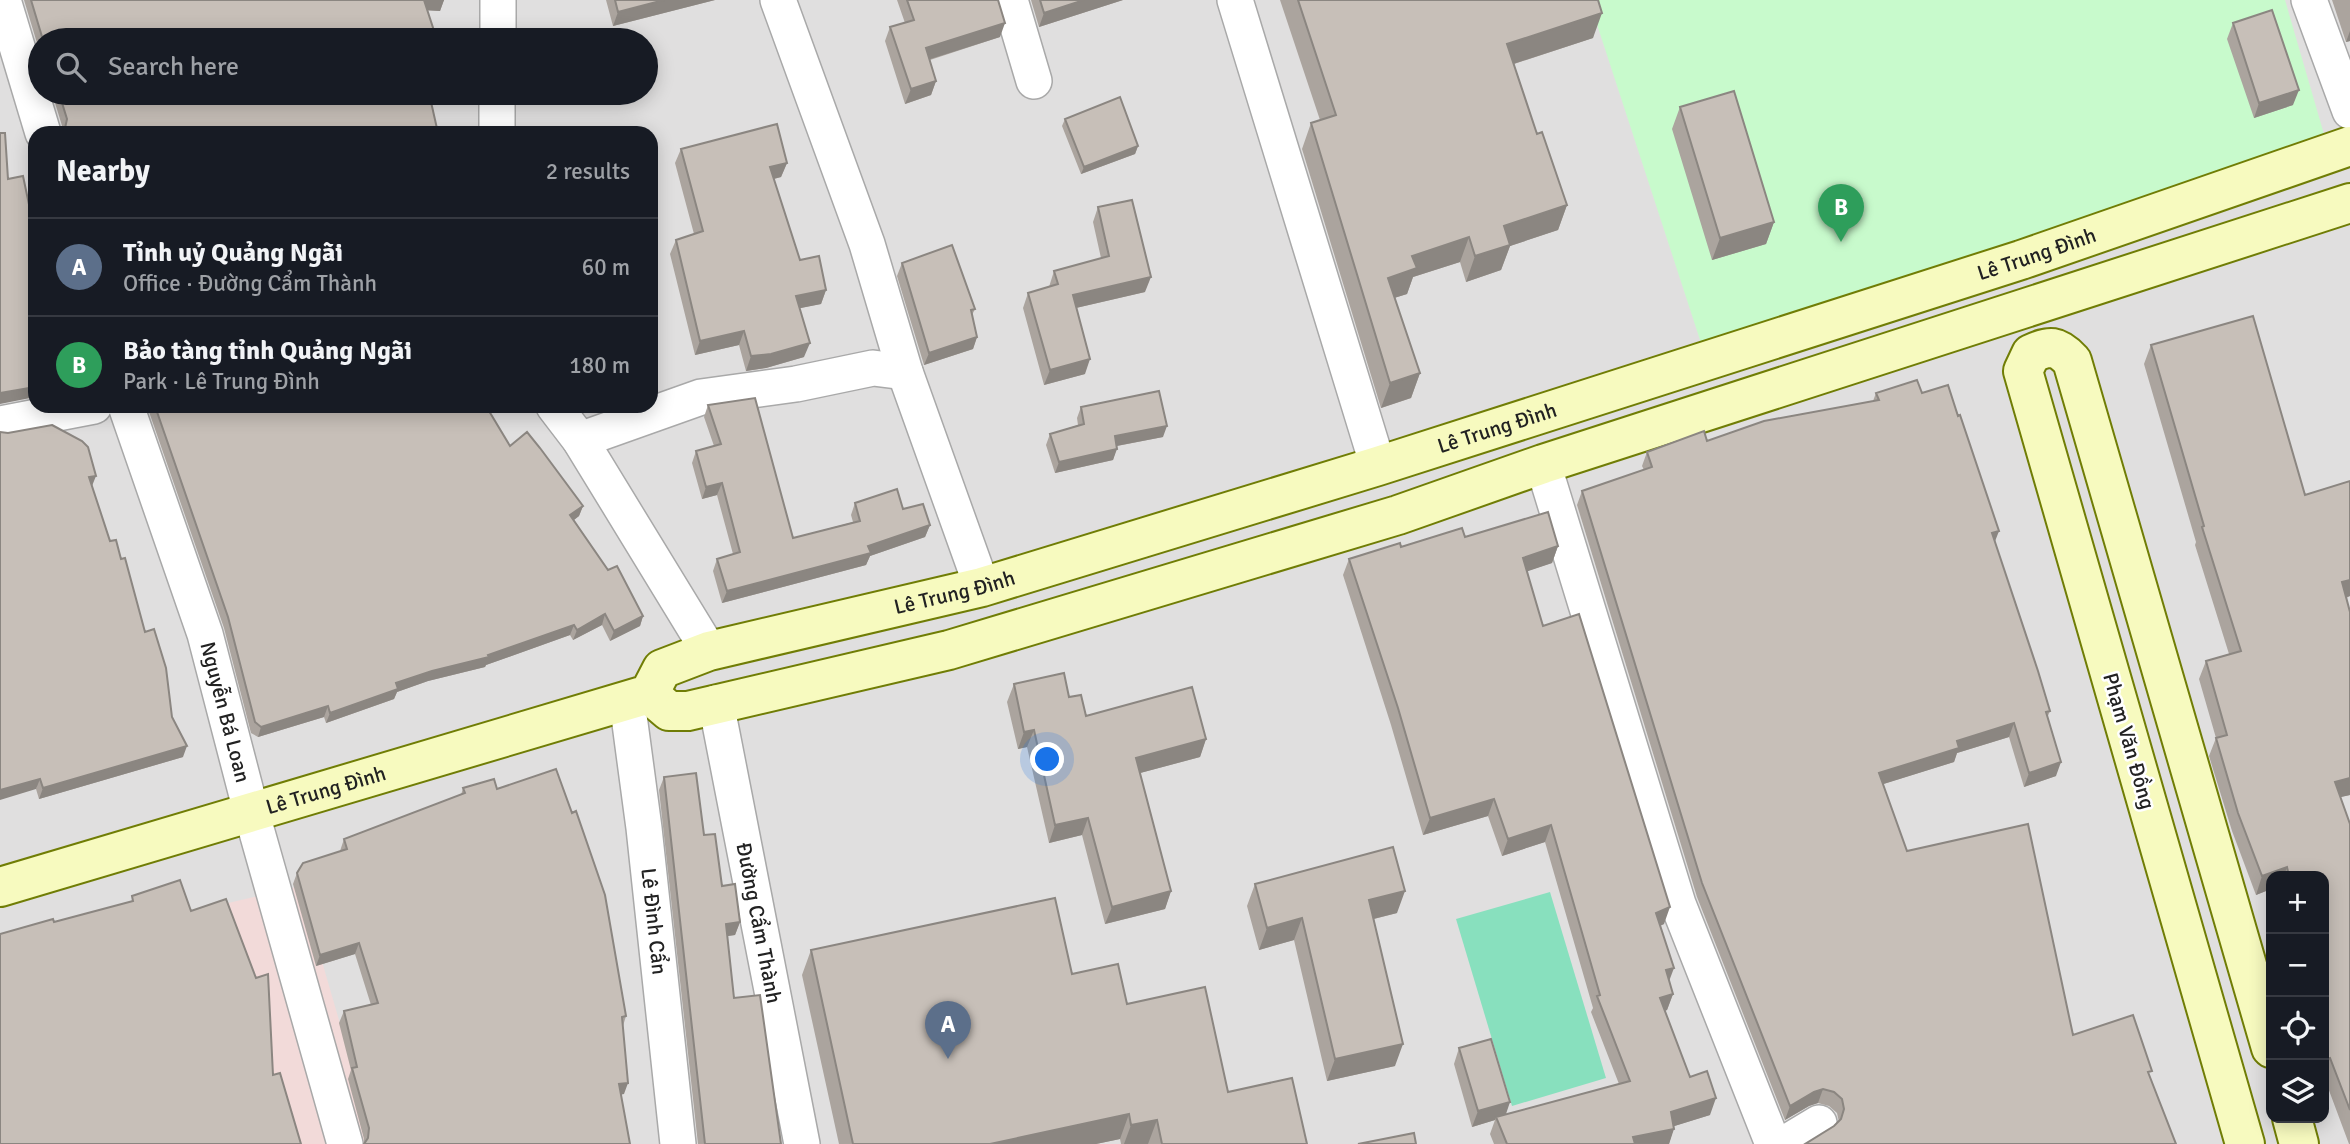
<!DOCTYPE html>
<html lang="en">
<head>
<meta charset="utf-8">
<style>
	:root { --surface:#171b24; --page:#20242c; --text:#f1f3f6; --muted:#9ea1a6; --line:#363941; --accent:#d40000 }
	body { margin:0; font-family:Signika,sans-serif; background:var(--page); color:var(--text) }
	.controls { position:absolute; right:21px; bottom:21px; display:grid; overflow:hidden; border-radius:14px; box-shadow:0 4px 18px #0003 }
	.controls button { width:63px; height:63px; display:grid; place-items:center; padding:0; border:0; border-bottom:2px solid var(--line); background:var(--surface); color:var(--text); font:35px sans-serif }
	.you { position:absolute; left:1048px; top:760px; width:24px; height:24px; margin:-18px; border:5px solid #fff; border-radius:50%; background:#1a73e8; box-shadow:0 0 0 10px #1a73e833 }
	.badge { display:grid; place-items:center; width:46px; height:46px; border-radius:50%; background:var(--accent); color:#fff; font-size:23px; font-weight:700 }
	.pin { position:absolute; translate:-50% -58px; filter:drop-shadow(0 2px 4px #0008) }
	.pin::after { content:''; position:absolute; top:37px; width:24px; height:21px; background:inherit; clip-path:polygon(0 0,100% 0,50% 100%) }
	.list { margin:0; padding:0; list-style:none }
	h2 { display:flex; justify-content:space-between; align-items:center; height:91px; margin:0; padding:0 28px; font-size:30px }
	h2 small { font-size:23px; font-weight:400; color:var(--muted) }
	.list li { display:grid; grid-template-columns:46px 1fr auto; gap:21px; align-items:center; box-sizing:border-box; height:98px; padding:0 28px; border-top:2px solid var(--line) }
	.list b { display:block; font-size:26px; white-space:nowrap }
	.list p { margin:0; font-size:23px; white-space:nowrap; color:var(--muted) }
	.list em { font-size:23px; font-style:normal; color:var(--muted) }
	.icon { flex:none; width:38px; height:38px; fill:none; stroke:currentColor; stroke-width:2; stroke-linecap:round; stroke-linejoin:round }
	.map { position:relative; flex:none; width:2350px; height:1144px; overflow:hidden }
	.search { position:absolute; background:var(--surface); box-shadow:0 4px 18px #0003; left:28px; top:28px; width:630px; height:77px; display:flex; align-items:center; gap:18px; box-sizing:border-box; padding:0 24px; border-radius:38px; color:var(--muted); font-size:26px }
	.panel { position:absolute; background:var(--surface); box-shadow:0 4px 18px #0003; left:28px; top:126px; width:630px; height:287px; border-radius:21px }
	.map>svg:first-child { display:block }
	.residential { fill:#e0dfdf; fill-rule:evenodd }
	.commercial { fill:#f2dad9 }
	.park { fill:#c8facc }
	.pitch { fill:#88e0be }
	.lines { fill:none; stroke-linecap:round; stroke-linejoin:round }
	.street-casing { stroke:#a9a9a9; stroke-width:38 }
	.secondary-casing { stroke:#707d05; stroke-width:42 }
	.street { stroke:#fff; stroke-width:35 }
	.secondary { stroke:#f7fabf; stroke-width:38 }
	.wall { fill:#aba49e }
	.shaded-wall { fill:#8b8681 }
	.building { fill:#c7bfb8; stroke:#8b8681; stroke-width:2 }
	.labels { text-anchor:middle; stroke-width:5; stroke-linejoin:round; paint-order:stroke }
	.street-label { font-size:21px; fill:#222; stroke:#fff }
</style>
</head>
<body>
<div class="map">
<svg width="2350" height="1144" viewBox="0 0 2350 1144">
	<rect width="100%" height="100%" fill="#f2efe9"/>
	<path class="residential" d="M0 0H2350V1144H0ZM40 40H646V93H40ZM35 133H651V406H35ZM2271 876H2324V1118H2271Z"/>
	<path class="commercial" d="M300 886 375 1144H277L207 908Z"/>
	<path class="park" d="M1589 0H2285L2326 141 1701 343Z"/>
	<path class="pitch" d="M1550 892 1606 1078 1512 1106 1456 919Z"/>
	<g class="lines">
		<g class="street-casing">
			<g id="street">
				<path d="M3 0 43 133"/>
				<path d="M778 0 867 244 905 372 982 587"/>
				<path d="M1010 0 1034 81"/>
				<path d="M1235 0 1378 466"/>
				<path d="M2309 0 2350 111"/>
				<path d="M498 40V0"/>
				<path d="M497 133V93"/>
				<path id="s1" d="M126 406 205 634 251 811 345 1144"/>
				<path d="M554 406 580 440 709 651"/>
				<path d="M0 424 94 406"/>
				<path d="M580 440 701 397 796 384 873 368 905 372"/>
				<path d="M1543 464 1678 904 1773 1144"/>
				<path id="s2" d="M627 701 644 828 678 1144"/>
				<path id="s3" d="M716 703 802 1144"/>
				<path d="M1784 1144 1819 1123"/>
			</g>
		</g>
		<g class="secondary-casing">
			<g id="secondary">
				<path d="M649 694 669 711H688L949 650 1398 515 1543 464 2350 203"/>
				<path id="s4" d="M0 887 649 694 662 669 709 651 982 587 1378 466 2021 260 2350 146"/>
				<path d="M2292 1118 2299 1144"/>
				<path d="M2245 1144 2023 371 2031 354C2050 345 2057 345 2072 361L2271 1048"/>
			</g>
		</g>
		<use href="#street" class="street"/>
		<use href="#secondary" class="secondary"/>
	</g>
	<path class="wall" d="M24 0H444L440 11 427 10 437 40H40V53Z
		M606 0H715L613 26Z
		M897 0H998L1000 37 930 60 936 81 931 95 905 104 885 41 890 27 905 23Z
		M1031 0H1123L1039 27Z
		M1280 0H1598L1593 38 1514 64 1537 134 1567 205 1558 230 1510 246 1501 270 1466 282 1460 262 1413 277 1407 294 1394 298 1420 373 1411 398 1381 408 1302 149 1311 123 1320 120Z
		M2332 0H2350V41L2346 42Z
		M2233 23 2293 105 2254 118 2227 39Z
		M52 93H432L430 97 438 133H62L63 129Z
		M1680 107 1774 222 1766 244 1712 260 1672 129Z
		M1065 119 1138 146 1135 154 1081 174 1062 126Z
		M681 149 787 163 781 177 774 179 800 260 826 290 821 304 800 308 804 357 766 368 746 371 739 345 695 355 670 254 676 240 694 234 675 163Z
		M1098 207 1145 292 1076 308 1085 374 1044 385 1023 308 1028 293 1049 287 1054 271 1101 258 1093 222Z
		M902 263 975 309 972 315 977 337 973 349 924 365 897 276Z
		M2151 345 2305 495 2350 481V596L2346 598 2350 612V795L2340 797 2350 824V1144H2349L2324 1077V876H2271V889L2256 895 2232 831 2209 756 2216 738 2199 679 2206 661 2229 654 2195 545 2196 542 2144 364Z
		M1876 393H1922L1995 542 2050 711 2047 718 2056 776 2024 787 2009 737 1957 753 1954 762 1883 784 1907 851 2073 1035 1834 1126 1839 1122 1837 1113 1829 1106 1818 1103 1809 1106 1785 1120 1697 897 1577 505 1582 491 1644 470 1642 466 1647 452 1707 441 1873 401Z
		M708 405 793 538 853 522 851 515 855 503 903 509 930 525 925 537 870 556 866 565 722 603 713 571 717 559 733 554 717 495 702 499 692 463 696 451 714 446 704 417Z
		M147 406H486L510 446 583 506 579 516 574 520 608 570 643 616 640 626 610 641 602 625 573 640 570 635 486 665 485 667 428 681 397 692 394 699 326 723 324 717 258 737 251 733 224 628Z
		M1081 407 1163 437 1117 446 1113 460 1055 473 1046 445 1050 434 1078 425 1077 418Z
		M92 486 110 541 121 559 172 717 183 757 39 799 36 789Z
		M1465 537 1558 546 1552 563 1527 571 1543 626 1664 924 1660 926 1669 980 1673 994 1667 1010 1665 1011 1690 1077 1710 1115 1674 1126 1669 1144H1494L1490 1134 1495 1120 1472 1127 1454 1064 1459 1048 1506 1115 1619 1084 1591 1012 1593 1008 1545 842 1502 856 1488 816 1423 835 1391 725 1343 575 1349 559 1401 547Z
		M1014 684 1069 697 1086 716 1206 739 1200 757 1140 773 1171 891 1165 909 1105 924 1082 835 1049 843 1027 747 1018 749 1007 702Z
		M664 777 704 835 722 886 740 922 735 935 727 936 734 998 781 1144H698L659 790Z
		M463 788 497 789 626 1016 623 1026 624 1094 364 1143V1139L348 1079 351 1070 339 1023 344 1011 371 1005 355 954 316 966 293 884 297 873 340 851 344 839 461 795Z
		M1255 884 1397 913 1374 919 1395 1066 1327 1081 1294 940 1259 950 1247 906Z
		M811 950 1072 974 1127 1004 1228 1092 1307 1144H1121L1120 1139 1096 1144H839L802 975Z"/>
	<path class="shaded-wall" d="M424 0H444L440 11 420 10Z
		M664 0H715L613 26 618 12Z
		M1084 0H1123L1039 27 1044 13Z
		M1602 13 1593 38 1498 69 1507 44Z
		M1005 23 1000 37 921 62 926 48Z
		M2350 31V41L2346 42Z
		M936 81 931 95 905 104 911 89Z
		M2299 90 2293 105 2254 118 2259 103Z
		M1138 146 1135 154 1081 174 1084 167Z
		M787 163 781 177 765 181 770 167Z
		M1567 205 1558 230 1510 246 1501 270 1466 282 1475 256 1504 226Z
		M1774 222 1766 244 1712 260 1720 238Z
		M1469 237 1460 262 1413 277 1407 294 1378 303 1388 278 1412 256Z
		M1151 277 1145 292 1067 310 1073 295Z
		M826 290 821 304 791 310 796 296Z
		M744 331 739 345 695 355 700 341Z
		M35 334V344L27 346 31 335Z
		M977 337 973 349 924 365 929 353Z
		M810 343 804 357 766 368 746 371 751 356Z
		M1090 359 1085 374 1044 385 1050 370Z
		M1420 373 1411 398 1381 408 1390 383Z
		M35 387V397L0 404V393Z
		M1167 426 1163 437 1111 447 1115 436Z
		M1117 449 1113 460 1055 473 1059 462Z
		M96 476 92 486 89 477Z
		M722 483 717 495 702 499 706 487Z
		M583 506 579 516 566 526 570 515Z
		M930 525 925 537 870 556 866 565 722 603 727 591 868 546Z
		M1999 531 1994 544 1992 533Z
		M1558 546 1552 563 1517 575 1523 558Z
		M2350 580V596L2335 601 2342 582Z
		M605 614 602 625 573 640 577 630Z
		M643 616 640 626 610 641 614 631Z
		M574 625 570 635 486 665 485 667 428 681 397 692 394 699 326 723 330 713 396 683 432 671 488 655Z
		M328 706 324 717 258 737 261 727Z
		M2014 723 2009 737 1957 753 1954 762 1874 787 1879 773 1957 741Z
		M1034 730 1027 747 1018 749 1024 732Z
		M1206 739 1200 757 1129 776 1136 758Z
		M187 746 183 757 39 799 43 788Z
		M2061 762 2056 776 2024 787 2029 773Z
		M2350 778V795L2328 800 2335 782Z
		M40 779 36 789 0 800V790Z
		M1494 799 1488 816 1423 835 1430 818Z
		M1088 818 1082 835 1049 843 1055 825Z
		M1551 825 1545 842 1502 856 1508 839Z
		M2287 867 2284 876H2271V889L2256 895 2262 876Z
		M1171 891 1165 909 1105 924 1112 907Z
		M1405 891 1397 913 1361 922 1369 900Z
		M1670 907 1664 924 1650 930 1656 913Z
		M1302 918 1294 940 1259 950 1267 928Z
		M740 922 735 935 721 937 726 924Z
		M359 943 355 954 316 966 320 955Z
		M1674 968 1668 984 1666 970Z
		M1673 994 1667 1010 1653 1014 1660 998Z
		M1403 1044 1395 1066 1327 1081 1335 1059Z
		M2330 1058 2324 1076V1060Z
		M628 1083 624 1094 615 1095 619 1084Z
		M1823 1089 1818 1103 1809 1106 1785 1120 1790 1106 1814 1092Z
		M1716 1098 1710 1115 1665 1129 1671 1112Z
		M1510 1102 1505 1117H1496L1495 1120 1472 1127 1478 1111Z
		M1129 1114 1120 1139 1096 1144H990Z
		M1157 1120 1148 1144H1124L1131 1125Z
		M1674 1129 1669 1144H1630L1633 1137Z"/>
	<path class="building" d="M31 0H444H424L437 40H43Z
		M615 0H664L618 12Z
		M907 0H998L1005 23 926 48 936 81 911 89 890 27 914 20Z
		M1040 0H1084L1044 13Z
		M1298 0H1598L1602 13 1507 44 1537 134 1542 132 1567 205 1504 226 1510 245 1475 256 1469 237 1412 256 1417 268 1388 278 1420 373 1390 383 1311 123 1336 115Z
		M2272 10 2299 90 2259 103 2233 23Z
		M1734 91 1774 222 1720 238 1680 107Z
		M59 93H429L438 133H64L67 119Z
		M1120 97 1138 146 1084 167 1065 119Z
		M777 124 787 163 770 167 800 260 819 256 826 290 796 296 810 343 771 354 751 356 744 331 700 341 676 240 703 231 681 149Z
		M0 133H5L8 179 23 176 35 233V334L31 335 34 352H31L35 367V387L0 393Z
		M1132 200 1151 277 1073 295 1090 359 1050 370 1028 293 1058 284 1054 271 1109 256 1098 207Z
		M952 245 975 309 971 310 977 337 929 353 902 263Z
		M2253 316 2305 495 2350 481V580L2342 582 2350 612V778L2335 782 2350 824V1110L2330 1058 2324 1060V876H2289L2287 867 2262 876 2238 813 2216 738 2227 735 2206 661 2241 651 2202 527 2204 526 2151 345Z
		M1917 380 1922 393 1948 385 1958 416 1960 415 1999 531 1992 533 2038 671 2050 711 2046 712 2061 762 2029 773 2014 723 1957 741 1959 748 1879 773 1907 851 2028 824 2073 1035 2133 1015 2152 1071 2148 1072 2176 1144H1805L1834 1126 1841 1119 1844 1109 1842 1099 1834 1092 1823 1089 1814 1092 1790 1106 1702 883 1582 491 1652 467 1647 452 1704 431 1707 441 1764 421 1879 400 1876 393Z
		M1159 391 1167 426 1115 436 1117 449 1059 462 1050 434 1084 424 1081 407Z
		M755 398 793 538 860 521 855 503 897 489 903 509 923 504 930 525 868 546 871 553 727 591 717 559 740 552 722 483 706 487 696 451 721 444 708 405Z
		M155 406H486L510 446 527 432 540 448 583 506 570 515 608 570 617 566 643 616 614 631 605 614 577 630 574 625 488 655 489 657 432 671 396 683 398 689 330 713 328 706 261 727 255 722 228 617Z
		M52 425 82 441 88 447 96 476 89 477 110 541 116 540 121 559 125 558 145 632 154 629 166 668 172 717 187 746 43 788 40 779 0 790V432L8 433Z
		M1548 512 1558 546 1523 558 1543 626 1579 614 1670 907 1656 913 1674 968 1666 970 1673 994 1660 998 1690 1077 1707 1071 1716 1098 1671 1112 1674 1129 1633 1137 1635 1144H1507L1496 1117 1630 1081 1597 996 1600 995 1551 825 1508 839 1494 799 1430 818 1398 708 1349 559 1400 543 1401 547 1462 528 1465 537Z
		M1064 673 1069 697 1081 695 1086 716 1192 687 1206 739 1136 758 1171 891 1112 907 1088 818 1055 825 1034 730 1024 732 1014 684Z
		M556 769 572 813 576 811 605 895 626 1016 622 1017 628 1083 619 1084 630 1144H364L368 1138 369 1128 352 1068 357 1067 344 1011 378 1003 359 943 320 955 297 873 303 863 347 849 344 839 465 793 463 788 494 779 497 789Z
		M696 773 704 835 715 834 722 886 735 884 740 922 726 924 734 998 760 995 781 1144H705L664 777Z
		M1393 847 1405 891 1369 900 1403 1044 1335 1059 1302 918 1267 928 1255 884Z
		M180 880 191 911 226 899 256 978 268 974 273 1075 280 1073 301 1144H0V934L53 919 54 922 133 901 132 896Z
		M1055 898 1072 974 1118 964 1127 1004 1205 987 1228 1092 1292 1078 1307 1144H1162L1157 1120 1131 1125 1129 1114 990 1144H853L811 950Z
		M1491 1039 1510 1102 1478 1111 1459 1048Z
		M1414 1133 1416 1144H1358Z"/>
	<g class="labels">
		<g class="street-label">
			<text dy="7" stroke="none"><textPath href="#s4" startOffset="2142">Lê Trung Đình</textPath></text>
			<text dy="7" stroke="none"><textPath href="#s4" startOffset="1575">Lê Trung Đình</textPath></text>
			<text dy="7" stroke="none"><textPath href="#s4" startOffset="1008">Lê Trung Đình</textPath></text>
			<text dy="7" stroke="none"><textPath href="#s1" startOffset="322">Nguyễn Bá Loan</textPath></text>
			<text transform="translate(2129 741) rotate(74)" y="7">Phạm Văn Đồng</text>
			<text dy="7" stroke="none"><textPath href="#s4" startOffset="340">Lê Trung Đình</textPath></text>
			<text dy="7" stroke="none"><textPath href="#s2" startOffset="222">Lê Đình Cẩn</textPath></text>
			<text dy="7" stroke="none"><textPath href="#s3" startOffset="224">Đường Cẩm Thành</textPath></text>
		</g>
	</g>
</svg>
<div class="controls">
<button>+</button>
<button>−</button>
<button><svg class="icon" aria-label="locate" viewBox="0 0 24 24"><circle cx="12" cy="12" r="6"/><path d="M12 2v4M12 18v4M2 12h4M18 12h4"/></svg></button>
<button><svg class="icon" aria-label="layers" viewBox="0 0 24 24"><path d="M12 4l9 5-9 5-9-5zM3 14l9 5 9-5"/></svg></button>
</div>
<div class="you"></div>
<div class="pin badge" style="left:948px;top:1059px;background:#5c6f8a">A</div>
<div class="pin badge" style="left:1841px;top:242px;background:#2e9e5b">B</div>
<div class="search"><svg class="icon" aria-label="search" viewBox="0 0 24 24"><circle cx="10" cy="10" r="6"/><path d="M15 15l6 6"/></svg>Search here</div>
<section class="panel">
<h2>Nearby<small>2 results</small></h2>
<ul class="list">
<li><span class="badge" style="background:#5c6f8a">A</span><div><b>Tỉnh uỷ Quảng Ngãi</b><p>Office · Đường Cẩm Thành</p></div><em>60 m</em></li>
<li><span class="badge" style="background:#2e9e5b">B</span><div><b>Bảo tàng tỉnh Quảng Ngãi</b><p>Park · Lê Trung Đình</p></div><em>180 m</em></li>
</ul>
</section>
</div>
</body>
</html>
